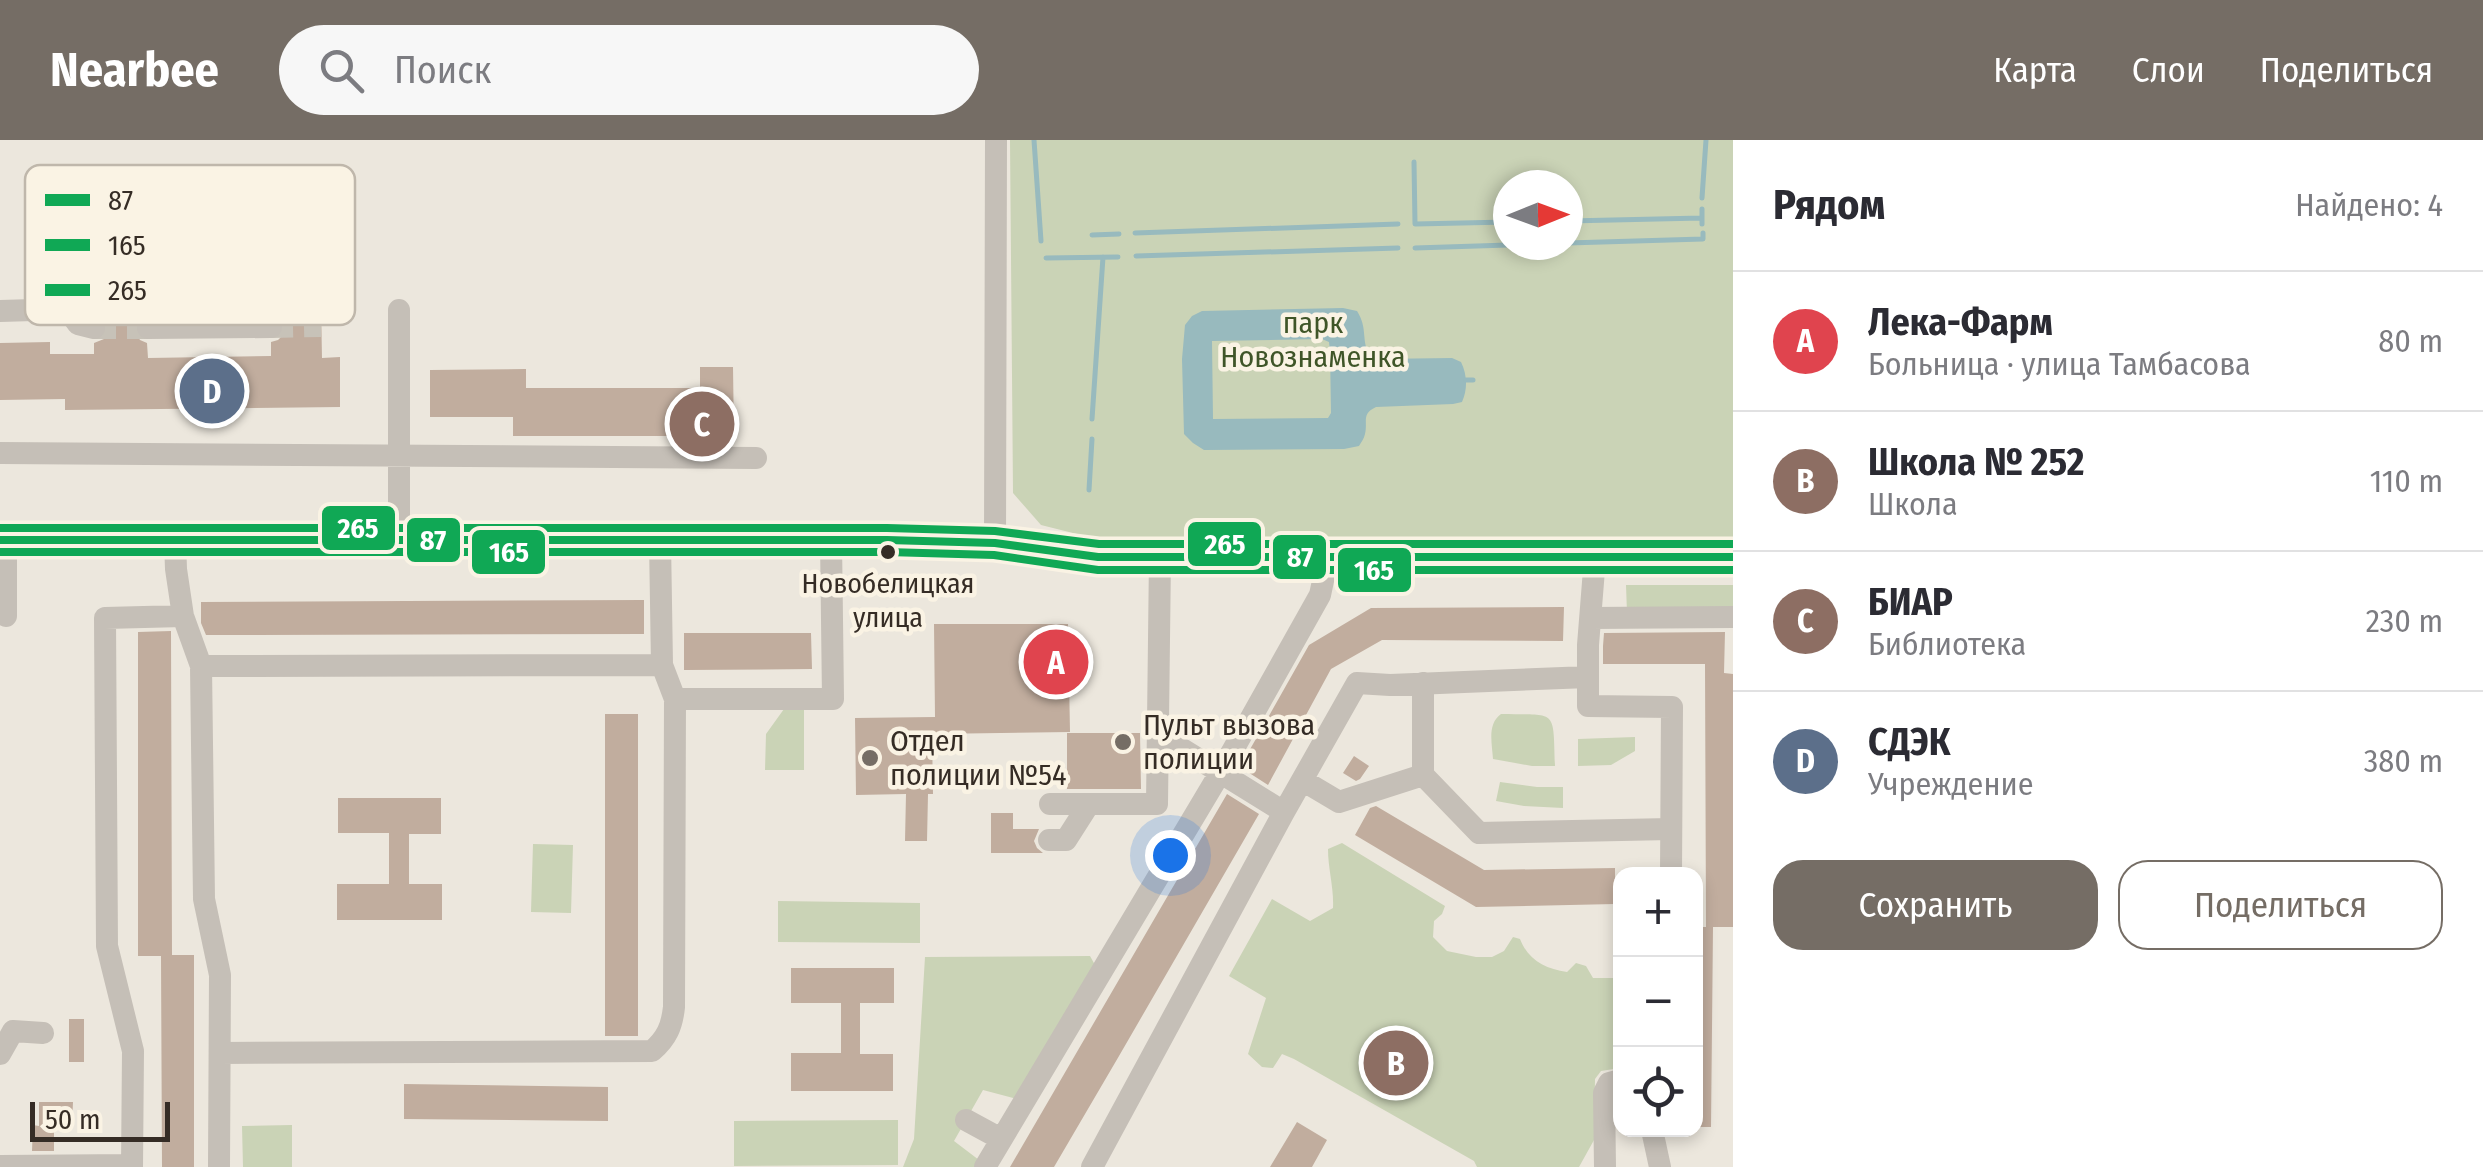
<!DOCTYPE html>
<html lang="ru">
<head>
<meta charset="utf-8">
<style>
	:root { --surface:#fff; --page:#f7f7f7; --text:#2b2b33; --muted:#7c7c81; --line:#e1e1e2; --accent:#756d65 }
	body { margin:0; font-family:"Fira Sans Condensed",sans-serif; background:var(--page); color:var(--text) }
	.controls { position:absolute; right:30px; bottom:30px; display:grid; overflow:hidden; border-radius:20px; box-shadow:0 5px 15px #0003 }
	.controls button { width:90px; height:90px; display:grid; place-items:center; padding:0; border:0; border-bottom:2px solid var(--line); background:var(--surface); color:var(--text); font:50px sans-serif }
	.compass { position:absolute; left:1493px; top:30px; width:90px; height:90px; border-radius:50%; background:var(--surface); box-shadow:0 5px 15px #0003; rotate:89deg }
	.scale { position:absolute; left:30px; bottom:25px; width:140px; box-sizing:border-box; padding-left:10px; border:5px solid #352c25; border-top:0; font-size:28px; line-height:35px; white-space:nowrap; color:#352c25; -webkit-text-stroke:8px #faf3e4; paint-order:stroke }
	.you { position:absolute; left:1170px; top:715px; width:35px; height:35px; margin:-25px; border:8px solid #fff; border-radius:50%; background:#1a73e8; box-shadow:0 0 0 15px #1a73e833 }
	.badge { display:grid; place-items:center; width:65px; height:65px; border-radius:50%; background:var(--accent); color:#fff; font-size:32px; font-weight:700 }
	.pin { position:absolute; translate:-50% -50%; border:5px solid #fff; box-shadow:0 2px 10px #0006 }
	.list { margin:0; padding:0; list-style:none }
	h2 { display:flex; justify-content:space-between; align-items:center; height:130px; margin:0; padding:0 40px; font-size:42px }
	h2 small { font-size:32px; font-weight:400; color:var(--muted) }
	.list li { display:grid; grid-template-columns:65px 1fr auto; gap:30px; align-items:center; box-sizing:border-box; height:140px; padding:0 40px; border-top:2px solid var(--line) }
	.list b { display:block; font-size:38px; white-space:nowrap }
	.list p { margin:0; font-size:32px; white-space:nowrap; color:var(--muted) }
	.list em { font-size:32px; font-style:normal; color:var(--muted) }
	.actions { display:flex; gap:20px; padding:30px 40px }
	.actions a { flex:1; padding:22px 0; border:2px solid var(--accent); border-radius:30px; text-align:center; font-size:35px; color:var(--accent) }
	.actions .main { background:var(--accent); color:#fff }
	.icon { flex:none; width:55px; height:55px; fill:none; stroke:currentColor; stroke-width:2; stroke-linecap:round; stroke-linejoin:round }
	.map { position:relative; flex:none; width:1733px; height:1027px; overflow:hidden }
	header { display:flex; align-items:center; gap:60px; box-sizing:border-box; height:140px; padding:0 50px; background:var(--accent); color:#fff }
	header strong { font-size:48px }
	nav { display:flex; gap:55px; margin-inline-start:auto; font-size:35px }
	.search { width:700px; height:90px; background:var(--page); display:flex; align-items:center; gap:25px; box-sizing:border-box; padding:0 35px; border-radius:55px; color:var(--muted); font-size:38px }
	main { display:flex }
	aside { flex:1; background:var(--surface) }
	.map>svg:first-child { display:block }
	.green { fill:#cad3b6; fill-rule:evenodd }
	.water { fill:#98babe; fill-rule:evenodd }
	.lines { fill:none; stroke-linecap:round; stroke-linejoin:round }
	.stream { stroke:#98babe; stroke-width:5 }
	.building { fill:#c1ad9e }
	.minor-tunnel { stroke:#c7c2b8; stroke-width:22; stroke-dasharray:22 11; stroke-linecap:butt }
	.minor { stroke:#c5bfb7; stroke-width:22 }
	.bus-1-casing { stroke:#faf3e4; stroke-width:15 }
	.bus-2-casing { stroke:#faf3e4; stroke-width:15 }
	.bus-3-casing { stroke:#faf3e4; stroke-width:15 }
	.bus-1 { stroke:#10a855; stroke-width:8 }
	.bus-2 { stroke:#10a855; stroke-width:8 }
	.bus-3 { stroke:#10a855; stroke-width:8 }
	.bus-dot { fill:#352c25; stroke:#faf3e4; stroke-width:4 }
	.poi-dot { fill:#756d65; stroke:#faf3e4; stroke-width:4 }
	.labels { text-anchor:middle; stroke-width:9; stroke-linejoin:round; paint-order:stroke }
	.bus-label { font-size:28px; fill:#352c25; stroke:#faf3e4 }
	.park-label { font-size:30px; fill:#3f5528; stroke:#faf3e4 }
	.poi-label { font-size:30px; fill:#352c25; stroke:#faf3e4; text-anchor:start }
	.key { fill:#faf3e4; stroke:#bfb7ab; stroke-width:2.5 }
	.key-label { font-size:28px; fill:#352c25 }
	.line-badge { stroke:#faf3e4; stroke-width:4 }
	.badge-label { font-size:28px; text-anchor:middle; font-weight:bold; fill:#fff }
</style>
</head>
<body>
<header>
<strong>Nearbee</strong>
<div class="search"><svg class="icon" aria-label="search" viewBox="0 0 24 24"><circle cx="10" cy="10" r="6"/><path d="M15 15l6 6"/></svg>Поиск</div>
<nav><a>Карта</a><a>Слои</a><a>Поделиться</a></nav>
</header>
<main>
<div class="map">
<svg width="1733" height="1027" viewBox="0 0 1733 1027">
	<rect width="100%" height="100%" fill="#ece7dd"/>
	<path class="green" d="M1010 0H1733V402H1436L1093 398 1041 385 1013 353ZM1508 45H1568V105H1508Z
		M1626 445H1733V472L1627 473Z
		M784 569H804V630H765L766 594Z
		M1501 574C1558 575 1553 568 1555 626H1532L1493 619C1492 603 1487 584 1501 574Z
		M1635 597V611L1611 625 1578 626V599Z
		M1500 642 1537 647H1563V668L1524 666 1496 661Z
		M1342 703 1445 766 1442 774 1434 781 1433 797 1447 811 1476 817H1492L1504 811 1513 797 1520 799C1528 820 1545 829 1567 832L1576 823 1586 826 1593 838H1618L1620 828V928L1601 931 1595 939 1594 1000 1579 1027H1477L1474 1021 1294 919 1282 914 1273 928 1262 927 1248 914 1266 858 1229 836 1272 759 1310 781 1333 768C1334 748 1328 729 1328 709Z
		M533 704 573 705 571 773 531 772Z
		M778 761 920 763V803L778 802Z
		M1090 816 1095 825 1017 959 983 950 954 1001 979 1020 975 1027H903L914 999 925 817Z
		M898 980V1025L734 1026V981Z
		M292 985V1027H243L242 986Z"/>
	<path class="water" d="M1343 168 1357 171C1368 189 1361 198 1369 215L1376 219 1452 218 1461 222C1467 234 1468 249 1462 262L1453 264 1376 267C1361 274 1368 281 1365 294 1364 299 1361 302 1359 306L1344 309 1204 310 1193 303 1184 294 1182 219 1185 185 1192 176 1202 171ZM1322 199 1329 202 1330 211 1331 273 1328 278 1213 279 1212 201Z"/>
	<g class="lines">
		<path class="stream" d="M1034 0 1041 101
			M1414 22 1415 84 1508 82
			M1702 58 1706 0
			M1702 69V84
			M1568 81 1702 78
			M1135 93 1398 84
			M1092 95 1119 94
			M1568 103 1703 99V93
			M1415 108 1508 105
			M1136 116 1398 108
			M1046 118 1118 117
			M1466 240H1473
			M1092 279 1103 117
			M1089 350 1092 299"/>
	</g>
	<path class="building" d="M146 107 147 173 136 180 133 189 140 200 147 203 148 218 271 216V202L278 200 283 195 286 186 279 175 271 172 270 112 320 111 322 218 340 217V267L65 270V259L0 260V203L50 202V214H94V203L104 199 109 191 105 178 94 172 93 108Z
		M700 227H733L734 296H513V277H430V230L526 229V248H700Z
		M644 460V494L206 495 201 483V462Z
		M1564 467 1563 501 1382 500 1331 529 1268 645 1240 627 1309 505 1371 468Z
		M934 484H1068L1070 592 932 594 933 654H928L927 701H905L906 654 856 655 855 578 935 577Z
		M171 491 172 815H194V1027H162L161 816H138V492Z
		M1725 492 1724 533 1733 534V787H1707H1713L1711 987H1696V787H1706L1705 524H1603V506L1604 493Z
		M684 493H811L812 529 684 530Z
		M605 574H638V896H605Z
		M1067 593H1140L1141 649H1067Z
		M1354 616 1369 626 1360 639 1356 641 1343 633Z
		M1227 654 1259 674 1119 916 1054 1027H1010Z
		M338 658H441V694H409V744H442V780H337V744H389V693H338Z
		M1376 666 1484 730 1615 728V764L1476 767 1355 695 1370 668Z
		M991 673H1013V689H1039L1034 701 1037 708 1043 713H991Z
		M791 828H894V863H860V914H893V951H791V913H841V863H791Z
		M69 879H84V922H69Z
		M404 944 608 947V981L404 979Z
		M39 962H73L72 985H54V1011H32L33 985 39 986Z
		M1297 982 1327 1000 1312 1027H1270Z"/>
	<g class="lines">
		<path class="minor-tunnel" d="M271 187 321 186
			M94 188H148"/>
		<path class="minor" d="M0 171 67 169 78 184 94 188
			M169 187V117L243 116V187
			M148 188 271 187
			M0 313 756 318
			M0 400H887L995 403 1098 417H1733
			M6 400V476
			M399 400V170
			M995 403 996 0
			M1595 417 1588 505V566L1672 567 1671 734
			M183 476 201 526 662 525 660 401
			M1591 478 1733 477
			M662 525 675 559H833L831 400
			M201 526 204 759 220 835 219 1027
			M1423 543V635L1479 693 1670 689
			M1302 640 1339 662 1423 635
			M1050 664H1157L1160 417
			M1284 672 1357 543 1390 545 1588 537
			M1049 700H1066L1089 664
			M220 913 652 911C667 898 672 886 674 867L675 559
			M0 914 13 891 43 893
			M966 980 1001 999
			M1652 990 1660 1027
			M0 1026 132 1025
			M132 1027 133 911 107 806 105 478 183 476 176 429 175 400
			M985 1027 1220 633 1320 455 1324 436V418
			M1092 1027 1284 672 1158 594
			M1605 1027 1604 953 1609 943 1620 940"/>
		<g class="bus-1-casing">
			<path id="bus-1" d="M0 400H887L995 403 1098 417H1733"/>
		</g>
		<g class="bus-2-casing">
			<path id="bus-2" d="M0 412H887L994 415 1098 430H1733"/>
		</g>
		<g class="bus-3-casing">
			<path id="bus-3" d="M0 388H887L995 391 1099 404H1733"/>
		</g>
		<use href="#bus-1" class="bus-1"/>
		<use href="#bus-2" class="bus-2"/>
		<use href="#bus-3" class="bus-3"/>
	</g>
	<circle class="bus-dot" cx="888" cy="412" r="9"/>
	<g class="poi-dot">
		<circle cx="1123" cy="602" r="10"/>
		<circle cx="870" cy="618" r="10"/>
	</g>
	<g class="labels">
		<g class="bus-label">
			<text x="888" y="453">Новобелицкая<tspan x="888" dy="34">улица</tspan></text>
		</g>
		<g class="park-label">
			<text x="1313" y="193">парк<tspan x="1313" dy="34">Новознаменка</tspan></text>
		</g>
		<g class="poi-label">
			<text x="1143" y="595">Пульт вызова<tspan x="1143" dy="34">полиции</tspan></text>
			<text x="890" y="611">Отдел<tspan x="890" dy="34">полиции №54</tspan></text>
		</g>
	</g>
	<rect x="25" y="25" width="330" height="160" rx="15" class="key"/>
	<rect x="45" y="54" width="45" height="12" fill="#10a855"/>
	<rect x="45" y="99" width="45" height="12" fill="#10a855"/>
	<rect x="45" y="144" width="45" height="12" fill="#10a855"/>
	<g class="key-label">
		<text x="108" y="70">87</text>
		<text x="108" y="115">165</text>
		<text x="108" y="160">265</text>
	</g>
	<g class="line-badge">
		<rect x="320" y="364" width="77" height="48" rx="10" fill="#10a855"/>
		<rect x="405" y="376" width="57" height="48" rx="10" fill="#10a855"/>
		<rect x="1186" y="380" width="77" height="48" rx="10" fill="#10a855"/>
		<rect x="470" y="388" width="77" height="48" rx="10" fill="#10a855"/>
		<rect x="1271" y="393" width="57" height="48" rx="10" fill="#10a855"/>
		<rect x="1336" y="406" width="77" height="48" rx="10" fill="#10a855"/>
	</g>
	<g class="badge-label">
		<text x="358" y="398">265</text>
		<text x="433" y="410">87</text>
		<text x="1225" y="414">265</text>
		<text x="509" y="422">165</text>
		<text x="1300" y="427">87</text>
		<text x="1374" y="440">165</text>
	</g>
</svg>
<div class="controls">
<button>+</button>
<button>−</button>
<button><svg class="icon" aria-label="locate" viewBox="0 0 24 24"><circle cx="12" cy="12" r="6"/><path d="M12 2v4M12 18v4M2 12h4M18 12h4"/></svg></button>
</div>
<svg class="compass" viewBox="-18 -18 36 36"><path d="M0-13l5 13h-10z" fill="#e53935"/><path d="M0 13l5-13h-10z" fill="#7c7c81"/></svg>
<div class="scale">50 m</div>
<div class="you"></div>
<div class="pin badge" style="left:1056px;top:522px;background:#e0444e">A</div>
<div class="pin badge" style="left:1396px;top:923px;background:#8d6e63">B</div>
<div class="pin badge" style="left:702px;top:284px;background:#8d6e63">C</div>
<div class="pin badge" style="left:212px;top:251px;background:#5c6f8a">D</div>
</div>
<aside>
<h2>Рядом<small>Найдено: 4</small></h2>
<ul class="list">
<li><span class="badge" style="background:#e0444e">A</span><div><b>Лека-Фарм</b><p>Больница · улица Тамбасова</p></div><em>80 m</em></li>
<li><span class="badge" style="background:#8d6e63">B</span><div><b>Школа № 252</b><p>Школа</p></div><em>110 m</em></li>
<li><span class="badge" style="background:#8d6e63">C</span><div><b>БИАР</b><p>Библиотека</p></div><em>230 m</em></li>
<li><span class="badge" style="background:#5c6f8a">D</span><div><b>СДЭК</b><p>Учреждение</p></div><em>380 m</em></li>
</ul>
<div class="actions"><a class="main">Сохранить</a><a>Поделиться</a></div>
</aside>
</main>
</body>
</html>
